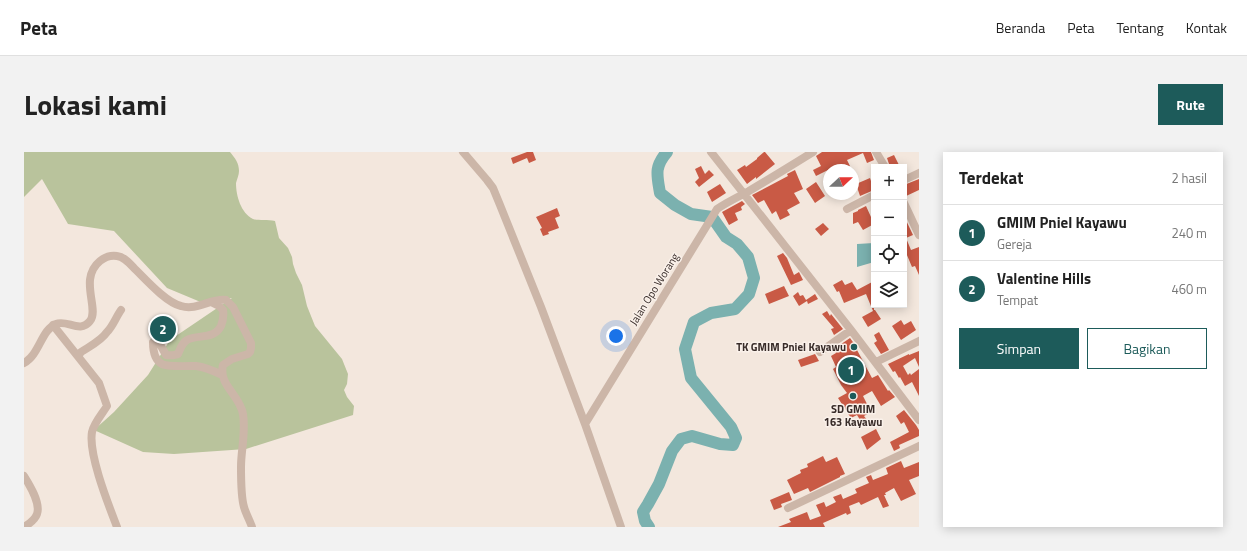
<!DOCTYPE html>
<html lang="id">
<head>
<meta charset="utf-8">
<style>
	:root { --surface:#fff; --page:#f2f2f2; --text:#222; --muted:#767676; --line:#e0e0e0; --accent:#1d5b5a }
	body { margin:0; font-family:"Titillium Web",sans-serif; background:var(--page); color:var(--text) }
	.controls { position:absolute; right:12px; top:12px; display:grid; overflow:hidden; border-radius:0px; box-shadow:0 2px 10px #0003 }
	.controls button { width:36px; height:36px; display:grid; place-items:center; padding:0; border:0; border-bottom:1px solid var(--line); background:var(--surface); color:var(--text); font:20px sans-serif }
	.compass { position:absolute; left:799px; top:12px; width:36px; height:36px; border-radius:50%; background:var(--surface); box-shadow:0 2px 10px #0003; rotate:68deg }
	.you { position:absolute; left:592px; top:184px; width:14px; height:14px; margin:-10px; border:3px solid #fff; border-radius:50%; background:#1a73e8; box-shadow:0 0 0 6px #1a73e833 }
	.badge { display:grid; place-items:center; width:26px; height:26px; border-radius:50%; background:var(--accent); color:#fff; font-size:13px; font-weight:700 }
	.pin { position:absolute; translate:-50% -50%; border:2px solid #fff; box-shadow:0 1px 4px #0006 }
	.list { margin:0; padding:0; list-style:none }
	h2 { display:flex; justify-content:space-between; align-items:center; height:52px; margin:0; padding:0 16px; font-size:17px }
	h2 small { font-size:13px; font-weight:400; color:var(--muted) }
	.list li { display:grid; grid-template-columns:26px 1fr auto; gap:12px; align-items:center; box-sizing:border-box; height:56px; padding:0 16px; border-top:1px solid var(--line) }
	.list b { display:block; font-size:15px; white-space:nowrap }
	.list p { margin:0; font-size:13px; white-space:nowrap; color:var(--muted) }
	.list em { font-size:13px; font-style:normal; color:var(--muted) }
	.actions { display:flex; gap:8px; padding:12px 16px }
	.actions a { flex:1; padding:9px 0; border:1px solid var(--accent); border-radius:0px; text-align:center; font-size:14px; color:var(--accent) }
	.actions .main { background:var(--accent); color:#fff }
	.icon { flex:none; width:22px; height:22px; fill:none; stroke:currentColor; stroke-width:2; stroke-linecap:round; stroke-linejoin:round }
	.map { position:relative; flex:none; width:895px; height:375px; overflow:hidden; border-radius:0px }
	header { display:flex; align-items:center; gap:24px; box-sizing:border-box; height:56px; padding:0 20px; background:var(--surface); border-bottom:1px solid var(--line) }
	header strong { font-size:19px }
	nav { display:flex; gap:22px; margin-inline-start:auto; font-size:14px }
	.intro { display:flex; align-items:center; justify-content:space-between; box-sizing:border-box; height:96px; padding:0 24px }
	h1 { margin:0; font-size:28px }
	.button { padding:10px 18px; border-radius:0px; background:var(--accent); color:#fff; font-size:14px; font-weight:700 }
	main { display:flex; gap:24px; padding:0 24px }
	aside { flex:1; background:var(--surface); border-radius:0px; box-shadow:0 2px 10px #0003 }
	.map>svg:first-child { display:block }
	.green { fill:#b9c39c }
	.water { fill:#7bb1af }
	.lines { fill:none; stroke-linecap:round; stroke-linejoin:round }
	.river { stroke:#7bb1af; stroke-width:12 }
	.building { fill:#c95a45 }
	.minor { stroke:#ccb6a8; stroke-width:8 }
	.poi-dot { fill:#1d5b5a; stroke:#faf1ea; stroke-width:1.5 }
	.labels { text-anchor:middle; stroke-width:3; stroke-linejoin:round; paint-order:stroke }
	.street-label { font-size:11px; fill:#382c29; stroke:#faf1ea }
	.poi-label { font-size:11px; font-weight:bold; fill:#382c29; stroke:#faf1ea; text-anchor:end }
</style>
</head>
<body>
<header>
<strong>Peta</strong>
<nav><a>Beranda</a><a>Peta</a><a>Tentang</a><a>Kontak</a></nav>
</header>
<div class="intro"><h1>Lokasi kami</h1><a class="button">Rute</a></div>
<main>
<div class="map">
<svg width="895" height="375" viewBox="0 0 895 375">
	<rect width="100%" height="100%" fill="#f3e7dd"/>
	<path class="green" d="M0 0H206C211 6 215 11 215 19 215 23 213 27 212 31 212 44 217 61 229 67 235 69 244 67 251 69L255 86 264 96 268 105 269 112 272 121 278 133 283 154 291 174 318 207 324 222 323 232 320 238 323 245 330 254 329 263 222 297 150 302 119 300 70 278 90 260 124 223 146 188 208 146 179 151 143 136 90 79 44 72 18 27 0 45Z"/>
	<path class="water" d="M850 91V110L833 115V92Z"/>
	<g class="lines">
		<path class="river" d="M625 375 621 369 619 360 624 352 635 332 648 299 657 287 668 284 696 292 709 293 712 286 707 275 667 226 661 197 670 170 687 161 711 157 725 142 730 126 724 105 713 92 702 85 688 65 667 62 651 53 636 41C633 23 630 15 643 0"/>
	</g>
	<path class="building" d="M503 0H509L512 8 505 11 503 6 489 12 487 6Z
		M740 0H741L751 12 732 27V25L723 32 713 18 721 13 722 15 733 7V6Z
		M798 0H847L850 8 843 11 839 1 823 8 826 14 815 18H804L792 24 789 18 797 14 792 4Z
		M870 3 876 15H866L863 6Z
		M677 14 681 22 685 18 690 23 675 35 671 30 675 26 671 17Z
		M771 18 779 37 770 41 776 51 763 58 766 63 756 68 752 59 748 62 740 48 734 51 728 43 764 24 763 22Z
		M846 26 850 38 836 44 832 32Z
		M895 27V38L880 45V33Z
		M792 30 801 44 791 51 782 37Z
		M696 32 702 41 688 50 683 40Z
		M718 49 721 52 717 55 718 58 711 61 714 68 705 73 698 60Z
		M842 54 847 65 850 64V72L839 78 834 70 829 72V61L834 59V58Z
		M533 56 536 64 531 66 535 76 524 80 525 82 519 84 516 77 518 76 512 65Z
		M880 64 889 83 882 86 887 98 895 95V123L891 114 888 115 880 96Z
		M799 71 805 77 797 84 791 77Z
		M759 101 763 106 770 123 775 120 779 128 767 133 753 104Z
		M818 128 821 133 828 130 833 138 850 129V158H851L857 167 844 175 838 165 849 159 842 142 820 151 815 139 813 140 809 133Z
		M760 134 765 144 745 152 741 142Z
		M774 140 776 144 779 143 782 148 791 142 794 147 784 152 783 149 775 154 769 144Z
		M803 159 806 164 807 162 819 177 810 183 807 177 810 176 798 162Z
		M877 168 880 173 887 169 892 178 877 188 868 174Z
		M855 180 865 198 857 202 850 191 853 189 850 183Z
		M826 186 834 197 833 198 848 226 854 223 864 239 865 238 871 245 857 254 848 239 839 244 847 260 840 264 843 268 838 271 833 263 827 266 814 246 823 241 817 233 809 217 812 215 807 204 812 201 810 197Z
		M895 199V215L891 206 879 214 884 223 886 221 887 223 895 217V244L888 230 881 234 876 225 875 226 871 219 869 220 864 212 885 202V203Z
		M791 202 795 209 777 215 774 208Z
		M880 258 892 273 895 278V284L875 293 876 296 870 299 866 290 885 280 880 270 877 272 872 264Z
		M852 277 857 287 843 298 837 285Z
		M799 304 802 310 813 305 821 322 816 324V325L786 340 784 336 770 342 763 328 777 321 776 318 784 315 783 312Z
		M877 309 880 316 895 310V324L885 328 892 342 877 349 870 336 861 341 862 343H860L865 354 859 356 854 345 837 353 835 350 825 354 827 361 823 363 822 361 799 371 801 375H754L767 370 765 367 783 360 786 368 797 364 792 353 800 350 802 355 812 350 809 345 817 342 819 347 833 341 831 337 845 331 842 325 847 323 849 328 864 322 862 316Z
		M765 340 768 348 757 352 758 355 750 358 746 348Z"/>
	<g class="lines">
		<path class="minor" d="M439 0 463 28 469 36 476 53 517 155 561 272
			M687 0 827 178 895 268
			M852 0 861 15
			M880 28 895 21
			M880 51 895 83
			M823 57 850 43
			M187 150 195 154 199 158C200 164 199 169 197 174 190 188 174 182 163 188 158 191 156 197 154 202 150 203 147 204 142 203L137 194 131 188 129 190C129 198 130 208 138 212 142 215 164 214 172 214 181 215 190 219 198 223
			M29 173 75 231 83 254C78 262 70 271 68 280 64 302 85 354 93 375
			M796 200 827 178
			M54 204 57 200C66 194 77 189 83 180 89 174 92 165 97 158
			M852 210 895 189
			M0 211C16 202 17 178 32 172 43 167 56 182 66 169 76 157 54 127 76 109 81 105 87 103 93 104 101 105 107 113 112 118 123 129 143 151 157 154 173 159 187 146 202 148L209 155 227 191V196L226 200 224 202 208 207 199 213C194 233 216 243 219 262 222 280 217 298 217 315 217 325 217 345 220 355 222 362 226 369 228 375
			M0 324C5 332 17 351 13 362 11 368 5 372 0 375
			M764 356 895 294
			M597 375 561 272 693 57C703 50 714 45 725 39 747 26 768 13 789 0"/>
	</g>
	<g class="poi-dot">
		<circle cx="830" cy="195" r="4"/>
		<circle cx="829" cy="244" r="4"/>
	</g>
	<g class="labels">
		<g class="street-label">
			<text transform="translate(630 137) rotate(-58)" y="4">Jalan Opo Worang</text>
		</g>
		<g class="poi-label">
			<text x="822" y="199">TK GMIM Pniel Kayawu</text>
			<text x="829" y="261" text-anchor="middle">SD GMIM<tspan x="829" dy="13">163 Kayawu</tspan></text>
		</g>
	</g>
</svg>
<div class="controls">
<button>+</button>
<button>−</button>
<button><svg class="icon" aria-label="locate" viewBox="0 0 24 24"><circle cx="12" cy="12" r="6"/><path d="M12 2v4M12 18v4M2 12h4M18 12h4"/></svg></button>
<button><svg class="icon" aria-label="layers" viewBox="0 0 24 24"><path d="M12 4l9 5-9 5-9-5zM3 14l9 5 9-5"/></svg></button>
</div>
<svg class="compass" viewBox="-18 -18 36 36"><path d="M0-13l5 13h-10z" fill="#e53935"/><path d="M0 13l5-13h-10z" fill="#767676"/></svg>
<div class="you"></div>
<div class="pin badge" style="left:827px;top:218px">1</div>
<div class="pin badge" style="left:139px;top:177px">2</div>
</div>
<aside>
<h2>Terdekat<small>2 hasil</small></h2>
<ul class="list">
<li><span class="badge">1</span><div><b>GMIM Pniel Kayawu</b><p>Gereja</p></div><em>240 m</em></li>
<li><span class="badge">2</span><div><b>Valentine Hills</b><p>Tempat</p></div><em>460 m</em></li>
</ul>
<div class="actions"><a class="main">Simpan</a><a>Bagikan</a></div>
</aside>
</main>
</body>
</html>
